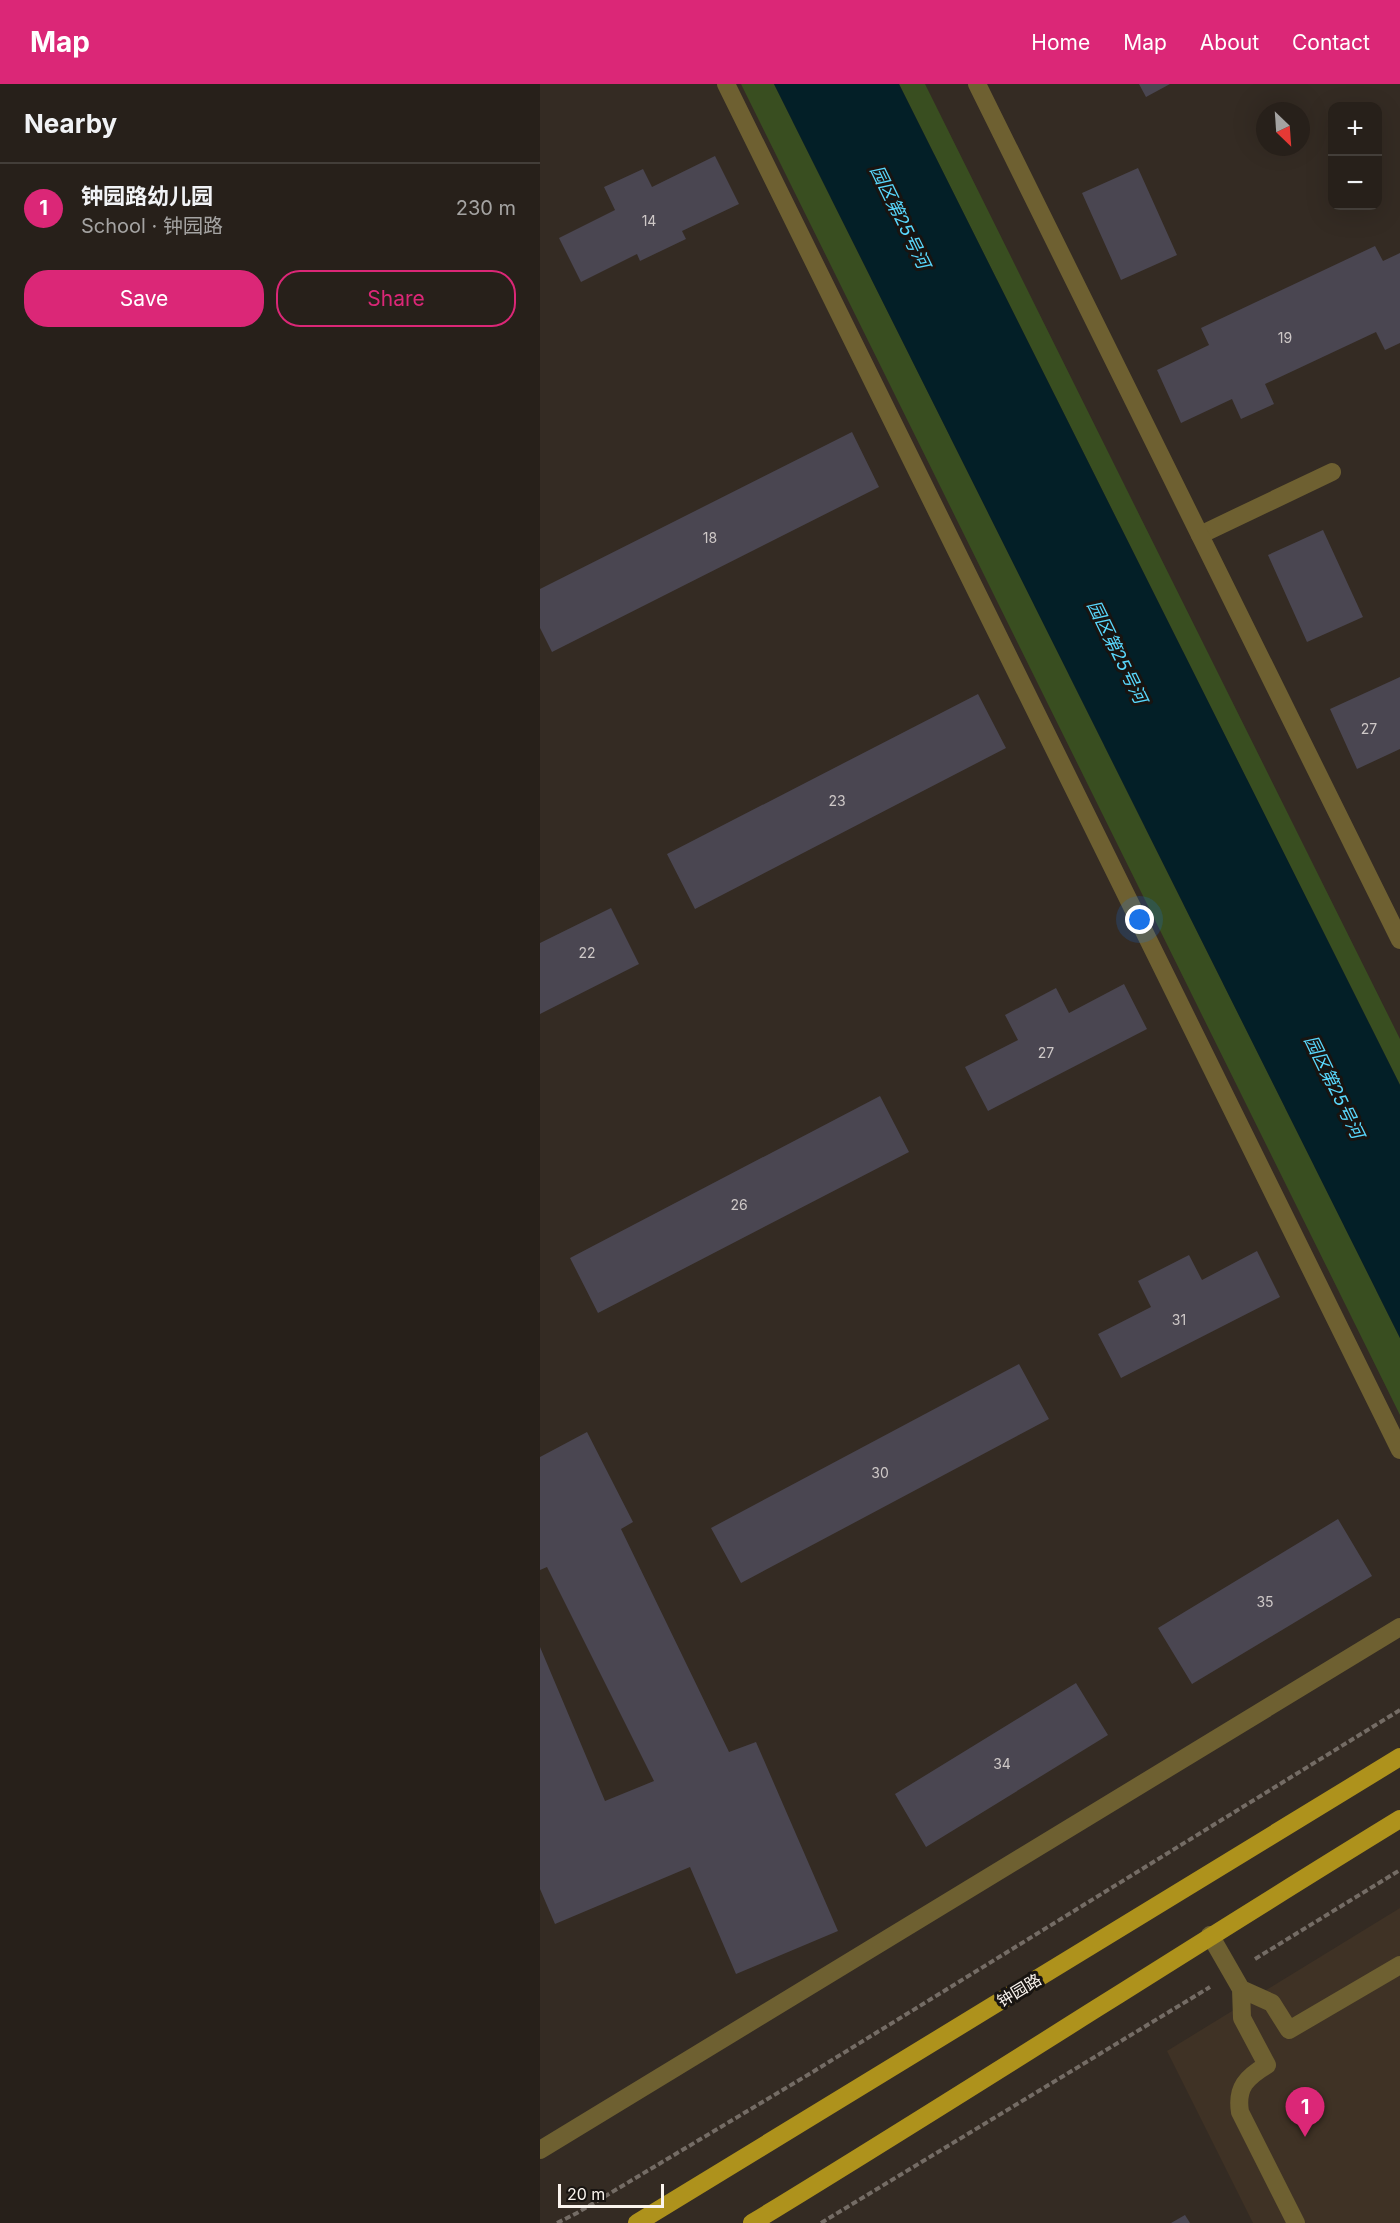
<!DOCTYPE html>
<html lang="en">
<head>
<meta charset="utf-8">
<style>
	:root { --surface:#27201a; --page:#332d27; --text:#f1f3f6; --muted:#a4a3a2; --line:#433e39; --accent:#db2777 }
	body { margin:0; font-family:Inter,"Noto Sans SC",sans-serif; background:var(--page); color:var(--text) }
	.controls { position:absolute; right:18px; top:18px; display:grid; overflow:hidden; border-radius:12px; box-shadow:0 6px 24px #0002 }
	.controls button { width:54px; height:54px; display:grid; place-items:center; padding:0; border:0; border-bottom:2px solid var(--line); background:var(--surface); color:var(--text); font:30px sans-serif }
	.compass { position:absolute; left:716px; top:18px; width:54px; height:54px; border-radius:50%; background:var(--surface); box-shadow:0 6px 24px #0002; rotate:155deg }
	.scale { position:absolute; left:18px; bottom:15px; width:106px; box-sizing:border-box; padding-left:6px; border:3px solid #faf4ee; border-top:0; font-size:16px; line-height:21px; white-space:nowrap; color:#faf4ee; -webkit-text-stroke:4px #181411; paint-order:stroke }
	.you { position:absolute; left:600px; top:836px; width:21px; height:21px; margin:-15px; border:4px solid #fff; border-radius:50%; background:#1a73e8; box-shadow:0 0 0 9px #1a73e833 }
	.badge { display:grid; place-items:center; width:39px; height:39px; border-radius:50%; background:var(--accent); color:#fff; font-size:20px; font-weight:700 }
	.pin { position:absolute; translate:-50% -50px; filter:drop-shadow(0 2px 3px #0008) }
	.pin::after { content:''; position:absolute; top:32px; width:21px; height:18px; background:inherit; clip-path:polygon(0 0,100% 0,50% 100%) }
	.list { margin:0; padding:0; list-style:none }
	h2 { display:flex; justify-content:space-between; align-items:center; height:78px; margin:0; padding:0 24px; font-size:26px }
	h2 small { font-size:20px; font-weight:400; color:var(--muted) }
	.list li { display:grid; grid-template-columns:39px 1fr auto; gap:18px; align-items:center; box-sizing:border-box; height:90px; padding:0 24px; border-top:2px solid var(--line) }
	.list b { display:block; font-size:22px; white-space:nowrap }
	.list p { margin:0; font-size:20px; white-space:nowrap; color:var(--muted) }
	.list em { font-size:20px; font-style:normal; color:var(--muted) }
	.actions { display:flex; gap:12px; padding:18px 24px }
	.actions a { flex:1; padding:14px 0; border:2px solid var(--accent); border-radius:24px; text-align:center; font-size:21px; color:var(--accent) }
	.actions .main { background:var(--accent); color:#fff }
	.map { position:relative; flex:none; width:860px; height:2139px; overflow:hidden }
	header { display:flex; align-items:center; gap:36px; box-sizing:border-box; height:84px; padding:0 30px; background:var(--accent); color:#fff }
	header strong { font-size:28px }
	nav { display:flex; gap:33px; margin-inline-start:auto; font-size:21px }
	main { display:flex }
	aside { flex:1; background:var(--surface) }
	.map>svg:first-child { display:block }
	.built { fill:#3f3225 }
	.green { fill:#394e20 }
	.water { fill:#031f27 }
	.building { fill:#4a4651 }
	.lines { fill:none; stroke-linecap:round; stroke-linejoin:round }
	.path { stroke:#746c65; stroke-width:4; stroke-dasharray:6 3; stroke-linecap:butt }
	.lane { stroke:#6e6031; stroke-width:18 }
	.street { stroke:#6e6031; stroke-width:18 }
	.primary { stroke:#ae921c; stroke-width:18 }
	.labels { text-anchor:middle; stroke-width:6; stroke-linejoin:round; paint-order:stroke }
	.number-label { font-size:14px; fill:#cec8c7 }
	.street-label { font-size:16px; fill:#faf4ee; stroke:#181411 }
	.water-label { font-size:18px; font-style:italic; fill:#59d8fd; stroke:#181411 }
</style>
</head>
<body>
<header>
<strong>Map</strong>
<nav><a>Home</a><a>Map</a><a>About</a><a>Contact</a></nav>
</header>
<main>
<aside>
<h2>Nearby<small></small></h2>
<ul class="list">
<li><span class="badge">1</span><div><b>钟园路幼儿园</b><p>School · 钟园路</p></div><em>230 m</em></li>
</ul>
<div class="actions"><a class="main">Save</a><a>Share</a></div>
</aside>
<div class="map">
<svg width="860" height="2139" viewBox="0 0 860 2139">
	<rect width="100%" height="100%" fill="#342b23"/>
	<path class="built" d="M860 1824V2139H713L627 1967Z"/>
	<path class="green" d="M201 0H234L860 1254V1331Z
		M359 0H385L860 955V1001Z"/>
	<path class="water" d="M234 0H359L860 1001V1254Z"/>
	<path class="building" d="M599 0H630L606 13Z
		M175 72 199 120 142 147 146 155 100 177 97 170 41 198 19 154 75 126 64 103 103 85 112 103Z
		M598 84 637 171 581 196 542 109Z
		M835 162 843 177 860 169V259L845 266 836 248 725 300 734 320 701 335 692 315 641 339 617 286 669 261 661 244Z
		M312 348 339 403 12 568 0 544V505Z
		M783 446 823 533 767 558 728 471Z
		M860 593V665L817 685 790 625Z
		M438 610 466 664 155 825 127 770Z
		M71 824 99 880 0 930V859Z
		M584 900 607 945 448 1027 425 983 478 956 465 931 516 904 529 929Z
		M340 1012 369 1068 58 1229 30 1174Z
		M717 1167 740 1213 581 1294 558 1250 611 1223 598 1197 649 1171 662 1196Z
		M479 1280 509 1335 201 1499 171 1444Z
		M47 1348 93 1438 81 1445 189 1668 216 1658 298 1847 196 1890 150 1783 15 1840 0 1805V1563L65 1717 114 1697 7 1483 0 1486V1373Z
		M798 1435 832 1492 652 1600 618 1544Z
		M536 1599 568 1651 386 1763 355 1710Z
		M645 2131 650 2139H631Z"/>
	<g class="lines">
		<path class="path" d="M715 1875 860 1786
			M17 2139 37 2129 271 1989 860 1626
			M281 2139 670 1903"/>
		<path class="lane" d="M660 451 792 388
			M670 1851 701 1905 702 1934 727 1981C707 1993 696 2003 700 2028L756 2139
			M701 1905 732 1919 749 1946 860 1881"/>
		<path class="street" d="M186 0 860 1366
			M437 0 860 856
			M0 2066 860 1543"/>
		<path class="primary" d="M97 2139 860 1673
			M212 2139C429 2007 643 1868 860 1735"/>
	</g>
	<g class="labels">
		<g class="number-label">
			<text x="109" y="142">14</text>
			<text x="745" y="259">19</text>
			<text x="170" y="459">18</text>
			<text x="829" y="650">27</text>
			<text x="297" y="722">23</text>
			<text x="47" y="874">22</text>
			<text x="506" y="974">27</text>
			<text x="199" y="1126">26</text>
			<text x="639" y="1241">31</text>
			<text x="340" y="1394">30</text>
			<text x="725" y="1523">35</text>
			<text x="462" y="1685">34</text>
		</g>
		<g class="street-label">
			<text transform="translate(479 1906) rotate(-31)" y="6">钟园路</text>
		</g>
		<g class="water-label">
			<text transform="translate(360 133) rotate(64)" y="6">园区第25号河</text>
			<text transform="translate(577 568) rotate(64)" y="6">园区第25号河</text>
			<text transform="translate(794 1003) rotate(64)" y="6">园区第25号河</text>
		</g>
	</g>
</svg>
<div class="controls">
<button>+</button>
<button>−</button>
</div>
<svg class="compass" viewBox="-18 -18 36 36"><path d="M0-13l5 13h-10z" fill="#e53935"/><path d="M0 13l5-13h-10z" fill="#a4a3a2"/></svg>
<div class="scale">20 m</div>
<div class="you"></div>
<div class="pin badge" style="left:765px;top:2053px">1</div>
</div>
</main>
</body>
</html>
